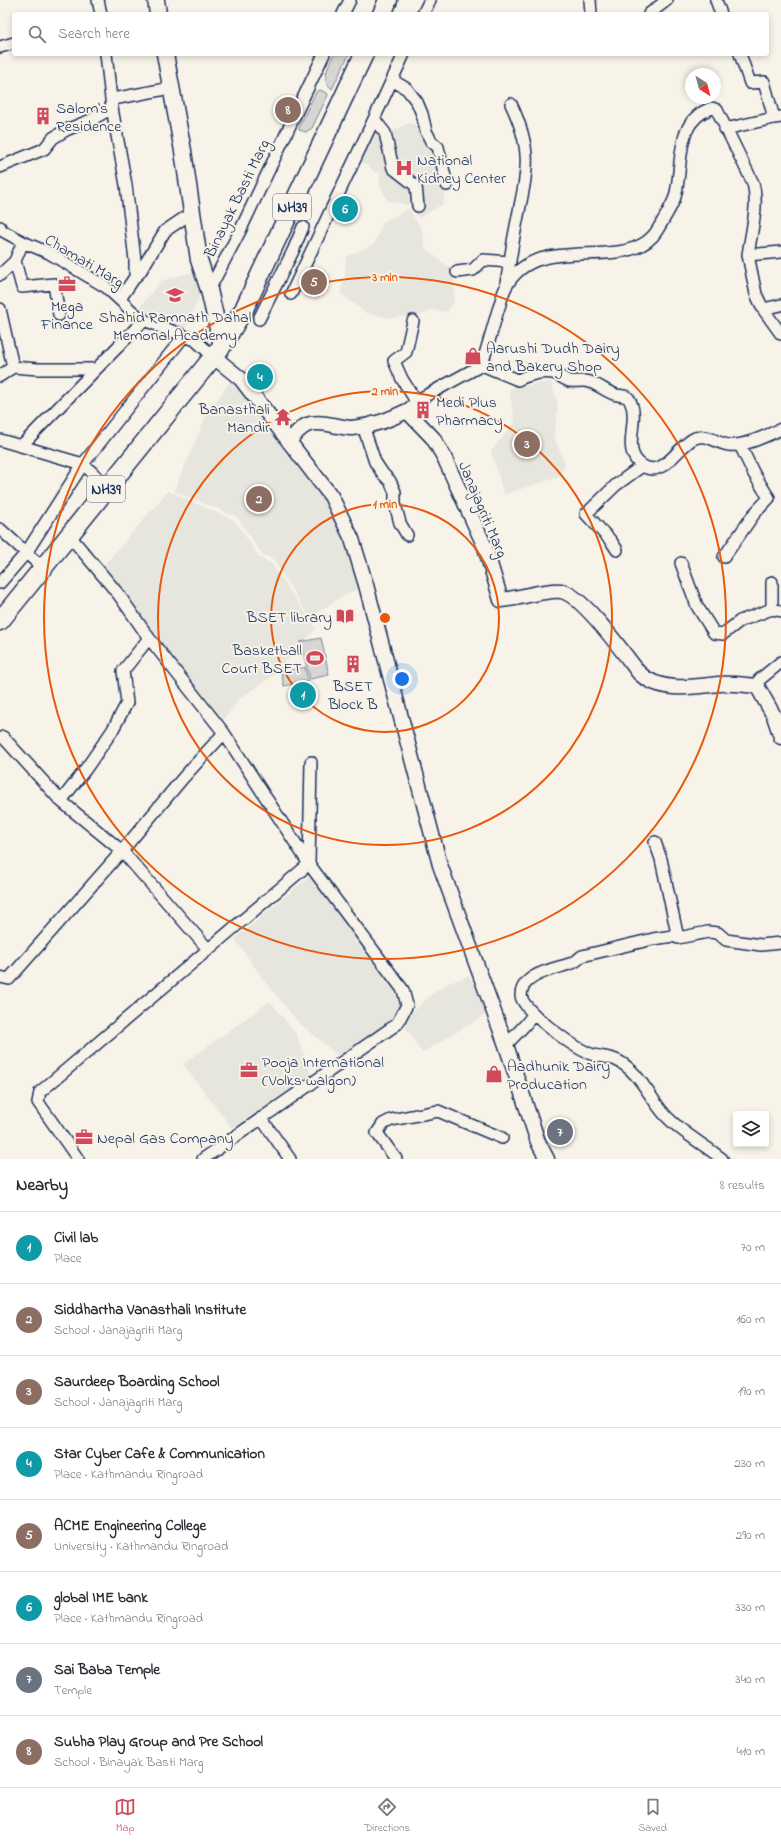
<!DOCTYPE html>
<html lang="en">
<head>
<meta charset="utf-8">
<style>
	:root { --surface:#fff; --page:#f2f2f3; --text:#2b2b33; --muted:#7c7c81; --line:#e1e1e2; --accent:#d1495b }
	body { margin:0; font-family:"Indie Flower",sans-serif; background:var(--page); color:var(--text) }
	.controls { position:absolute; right:12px; bottom:12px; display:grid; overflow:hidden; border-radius:4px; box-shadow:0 2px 6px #0003 }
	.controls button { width:36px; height:36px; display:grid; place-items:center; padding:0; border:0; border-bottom:1px solid var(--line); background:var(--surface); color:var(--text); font:20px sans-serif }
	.compass { position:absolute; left:685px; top:68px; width:36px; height:36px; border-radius:50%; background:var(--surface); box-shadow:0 2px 6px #0003; rotate:144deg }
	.you { position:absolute; left:402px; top:679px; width:14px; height:14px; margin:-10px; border:3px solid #fff; border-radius:50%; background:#1a73e8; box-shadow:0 0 0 6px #1a73e833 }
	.badge { display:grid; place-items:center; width:26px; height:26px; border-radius:50%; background:var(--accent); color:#fff; font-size:13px; font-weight:700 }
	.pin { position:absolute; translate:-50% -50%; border:2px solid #fff; box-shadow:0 1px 4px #0006 }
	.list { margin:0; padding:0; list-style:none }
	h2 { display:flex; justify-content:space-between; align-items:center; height:52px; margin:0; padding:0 16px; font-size:17px }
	h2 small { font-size:13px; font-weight:400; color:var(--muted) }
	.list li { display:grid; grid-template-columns:26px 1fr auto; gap:12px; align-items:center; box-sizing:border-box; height:72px; padding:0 16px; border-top:1px solid var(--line) }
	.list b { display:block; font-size:15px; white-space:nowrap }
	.list p { margin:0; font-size:13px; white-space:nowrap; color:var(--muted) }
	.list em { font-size:13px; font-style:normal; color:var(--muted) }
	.icon { flex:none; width:22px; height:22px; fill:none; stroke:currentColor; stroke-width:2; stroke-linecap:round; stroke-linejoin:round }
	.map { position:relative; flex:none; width:781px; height:1159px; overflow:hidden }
	.search { position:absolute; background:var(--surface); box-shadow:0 2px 6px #0003; left:12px; right:12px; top:12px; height:44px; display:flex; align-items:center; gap:10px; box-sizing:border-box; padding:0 14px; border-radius:4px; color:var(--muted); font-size:15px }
	.sheet { height:628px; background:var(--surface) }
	nav { display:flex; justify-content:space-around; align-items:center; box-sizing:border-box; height:56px; border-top:1px solid var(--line); background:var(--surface); font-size:11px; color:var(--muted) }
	nav a { display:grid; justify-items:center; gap:2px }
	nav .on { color:var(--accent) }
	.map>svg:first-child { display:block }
	.built { fill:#e6e5de }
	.green { fill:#d7d6d4; stroke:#798299 }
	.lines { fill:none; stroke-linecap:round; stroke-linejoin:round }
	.minor-casing { stroke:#1b2f5e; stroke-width:14 }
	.tertiary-casing { stroke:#1b2f5e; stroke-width:17 }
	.secondary-casing { stroke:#1b2f5e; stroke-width:19 }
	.trunk-casing { stroke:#1b2f5e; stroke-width:21 }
	.minor { stroke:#f7f3e8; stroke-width:11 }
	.tertiary { stroke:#f7f3e8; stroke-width:14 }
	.secondary { stroke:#f7f3e8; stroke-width:16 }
	.trunk { stroke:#f7f3e8; stroke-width:18 }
	.ring { fill:none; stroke:#e8590c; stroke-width:2 }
	.labels { text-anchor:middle; stroke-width:4; stroke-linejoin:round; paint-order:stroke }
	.shield { fill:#f7f3e8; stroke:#5d6a87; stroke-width:1 }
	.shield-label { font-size:15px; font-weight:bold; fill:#1b2f5e }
	.poi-label { font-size:16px; fill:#1b2f5e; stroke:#f7f3e8; text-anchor:start }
	.street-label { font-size:16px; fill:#1b2f5e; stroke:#f7f3e8 }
	.centre { fill:#e8590c; stroke:#f7f3e8; stroke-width:2 }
	.ring-label { font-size:12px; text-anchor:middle; font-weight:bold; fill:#e8590c; stroke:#f7f3e8; stroke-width:4; stroke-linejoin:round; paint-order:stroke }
</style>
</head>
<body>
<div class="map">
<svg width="781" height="1159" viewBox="0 0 781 1159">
	<rect width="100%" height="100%" fill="#f7f3e8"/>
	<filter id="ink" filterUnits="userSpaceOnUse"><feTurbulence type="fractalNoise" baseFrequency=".025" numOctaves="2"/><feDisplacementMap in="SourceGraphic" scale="8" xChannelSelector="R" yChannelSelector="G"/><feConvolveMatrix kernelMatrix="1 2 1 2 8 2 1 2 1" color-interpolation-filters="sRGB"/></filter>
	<g filter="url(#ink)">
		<path class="built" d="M409 123 418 125 423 139 429 141 445 192 443 204 419 218 409 205 388 201 379 185 381 171 375 173 369 166 360 162 377 124 393 131Z
			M409 209 423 232 425 248 454 271V301L447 312 431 310 422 315 390 318 366 313 340 293 345 278 346 257 374 244 384 221Z
			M310 265 329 274 317 300 298 291Z
			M196 271 206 282 183 334 153 319 140 307 161 281Z
			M232 379 254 398 323 495 365 585 336 600 310 618 273 559 262 554 237 517 174 491 207 414Z
			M551 382 558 405 554 436 565 465 559 477 504 494 491 451 515 422 509 389Z
			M168 491 235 521 260 558 271 563 316 629 270 678 240 698 217 728 100 570Z
			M310 876 403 1002 392 1024 340 1057 297 1021 263 979 235 939Z
			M469 976 488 1013 422 1053 402 1022 432 994 448 983Z
			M270 1001 296 1034 312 1076 232 1128 183 1064Z"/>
		<path class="green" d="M334 54H349L332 89C320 80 329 64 334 54Z
			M320 90 327 93 328 95 312 128 306 132 299 130V127L316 92Z
			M321 638 329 675 310 679 300 642Z
			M305 667 308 681 284 686 281 672Z"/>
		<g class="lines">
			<g class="minor-casing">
				<path id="minor" d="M98 0 101 14
					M590 0 591 14
					M716 0 721 14
					M343 14 350 0
					M423 14 430 0
					M649 14 667 0
					M0 47 14 43
					M106 54 112 108 126 185 135 260V277L120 299
					M404 54 374 119 385 133 393 168 416 186 418 206
					M740 54 750 83 764 82 774 118 781 117
					M392 80 407 89 417 102 422 114 426 131 431 141 438 147 447 185
					M113 99 171 88
					M725 129 774 118
					M0 167 44 149 53 138 66 130 91 120 112 108
					M0 227 1 230 23 242 49 253 106 287 134 313 144 320 195 340 214 357
					M781 252 748 255 756 294 763 309 781 305
					M15 261 22 287 54 284 59 315
					M457 272 473 270 483 260 510 262
					M0 275 15 261 23 242
					M135 277 140 272 165 231 184 218H193
					M506 283C510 264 512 245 516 226 526 174 535 155 511 104
					M209 290 240 231 324 54
					M291 294 374 119
					M0 309 13 367
					M763 309 781 334
					M259 319 293 251 303 227
					M413 321 406 352 394 361 402 379 416 401
					M482 365 518 380C527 375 542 371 553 373 558 374 563 379 569 381 576 382 584 380 590 382 599 385 608 393 617 395 622 396 628 395 630 401 641 421 619 451 643 466 664 479 678 445 695 438 708 433 717 444 729 445 744 447 768 435 781 429
					M0 376 13 367 38 369H95
					M407 411 416 401 482 365C487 347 493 328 498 310 501 303 502 294 506 287 536 230 620 273 653 236 658 230 673 204 675 197 684 165 673 121 712 108L717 110 753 183C759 205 751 233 748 255
					M363 426 375 462 383 474 390 481 395 492V504L400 523 407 535
					M0 440 83 464 108 487
					M20 445 24 443 144 320
					M0 529 43 568
					M69 535 119 595 149 638 224 733 309 864 403 990 407 1005 397 1024 203 1159
					M617 550 611 541 586 514 616 485 642 466
					M724 557 754 514 769 498 754 474 740 445
					M681 563 697 606 714 633 723 634 740 621 772 609
					M772 582V609L781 611
					M0 583 26 553 83 464 184 336
					M757 686 759 680 781 662
					M3 737 61 801 122 851 208 949
					M61 801 85 770 112 731 127 703 123 671 149 638
					M655 842 661 859 678 938
					M0 977 9 979 122 851 183 778 224 733
					M506 1045 525 1025 533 1015
					M261 1118 290 1159
					M78 1159 38 1102 40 1092 309 864 311 762
					M396 1159 377 1133 383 1124 391 1120 438 1111 502 1138
					M722 1159C704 1144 683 1134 666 1116 650 1099 639 1070 616 1060 606 1056 595 1057 586 1052 573 1046 521 1010 521 995 522 973 557 969 572 963 576 962 579 958 582 956L653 939 673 936 678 938 708 932 718 933 726 940 761 945 781 943"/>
			</g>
			<g class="tertiary-casing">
				<path id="tertiary" d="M214 357 241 379 331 496 352 539 366 585 440 865 506 1045 538 1142 547 1159
					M289 442C302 424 310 420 333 425 339 426 346 428 352 428 373 426 388 420 407 411L433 438 444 457 485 547 501 600C517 599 547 589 561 591 583 595 625 655 639 673 660 693 693 687 719 684 731 683 745 685 757 686L774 716 781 737"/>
			</g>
			<g class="secondary-casing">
				<path id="secondary" d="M156 0 158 14
					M165 54 183 151 199 260 209 290 222 346"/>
			</g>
			<g class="trunk-casing">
				<path id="trunk" d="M382 14 388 0
					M0 621 222 346 244 309 364 54"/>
			</g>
			<use href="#minor" class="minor"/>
			<use href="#tertiary" class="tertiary"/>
			<use href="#secondary" class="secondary"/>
			<use href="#trunk" class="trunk"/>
		</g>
	</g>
	<g class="ring">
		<circle cx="385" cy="618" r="114"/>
		<circle cx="385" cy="618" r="227"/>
		<circle cx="385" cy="618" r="341"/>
	</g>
	<defs>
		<g id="building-bare" transform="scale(1.38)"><path d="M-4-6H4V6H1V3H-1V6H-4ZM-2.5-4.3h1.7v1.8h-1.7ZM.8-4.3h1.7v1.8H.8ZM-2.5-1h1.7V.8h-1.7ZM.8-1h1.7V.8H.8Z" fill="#d1495b" stroke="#f7f3e8" stroke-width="2.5" paint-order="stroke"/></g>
		<g id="hospital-bare" transform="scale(1.38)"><path d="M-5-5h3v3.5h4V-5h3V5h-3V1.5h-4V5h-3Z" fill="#d1495b" stroke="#f7f3e8" stroke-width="2.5" paint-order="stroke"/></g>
		<g id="office-bare" transform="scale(1.38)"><path d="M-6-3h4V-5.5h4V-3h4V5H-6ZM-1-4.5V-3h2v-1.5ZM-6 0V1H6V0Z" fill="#d1495b" stroke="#f7f3e8" stroke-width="2.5" paint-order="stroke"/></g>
		<g id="university-bare" transform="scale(1.38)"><path d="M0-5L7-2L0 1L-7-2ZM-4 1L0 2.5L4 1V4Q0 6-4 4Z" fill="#d1495b" stroke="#f7f3e8" stroke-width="2.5" paint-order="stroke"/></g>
		<g id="shop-bare" transform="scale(1.38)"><path d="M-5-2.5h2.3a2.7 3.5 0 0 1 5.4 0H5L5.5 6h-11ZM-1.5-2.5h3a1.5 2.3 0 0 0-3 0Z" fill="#d1495b" stroke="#f7f3e8" stroke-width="2.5" paint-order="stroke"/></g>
		<g id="temple-bare" transform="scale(1.38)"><path d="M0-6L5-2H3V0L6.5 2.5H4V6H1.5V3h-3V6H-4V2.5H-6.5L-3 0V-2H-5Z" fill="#d1495b" stroke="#f7f3e8" stroke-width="2.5" paint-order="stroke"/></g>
		<g id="library-bare" transform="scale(1.38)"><path d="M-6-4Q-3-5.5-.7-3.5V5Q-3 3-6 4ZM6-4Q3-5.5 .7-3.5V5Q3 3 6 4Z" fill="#d1495b" stroke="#f7f3e8" stroke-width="2.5" paint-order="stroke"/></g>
		<g id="stadium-bare" transform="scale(1.38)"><path d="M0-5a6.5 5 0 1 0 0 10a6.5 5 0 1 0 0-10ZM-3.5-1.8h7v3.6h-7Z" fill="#d1495b" stroke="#f7f3e8" stroke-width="2.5" paint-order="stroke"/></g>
	</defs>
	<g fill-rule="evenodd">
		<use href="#building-bare" x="43" y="116"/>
		<use href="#hospital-bare" x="404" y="168"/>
		<use href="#office-bare" x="67" y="284"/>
		<use href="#university-bare" x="175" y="295"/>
		<use href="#shop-bare" x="473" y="356"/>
		<use href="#building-bare" x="423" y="410"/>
		<use href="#temple-bare" x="283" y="417"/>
		<use href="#library-bare" x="345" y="616"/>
		<use href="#stadium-bare" x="315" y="658"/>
		<use href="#building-bare" x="353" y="664"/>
		<use href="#office-bare" x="249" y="1070"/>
		<use href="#shop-bare" x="494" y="1074"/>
		<use href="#office-bare" x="84" y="1137"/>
	</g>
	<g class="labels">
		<g class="shield">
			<rect x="273" y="194" width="38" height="26" rx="3"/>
			<rect x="87" y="476" width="38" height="26" rx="3"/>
		</g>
		<g class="shield-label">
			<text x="292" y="212">NH39</text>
			<text x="106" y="494">NH39</text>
		</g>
		<g class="poi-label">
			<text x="56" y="113">Salom's<tspan x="56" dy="18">Residence</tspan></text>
			<text x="417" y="165">National<tspan x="417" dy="18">Kidney Center</tspan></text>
			<text x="67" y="311" text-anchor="middle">Mega<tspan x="67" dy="18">Finance</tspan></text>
			<text x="175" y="322" text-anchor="middle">Shahid Ramnath Dahal<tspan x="175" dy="18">Memorial Academy</tspan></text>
			<text x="486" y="353">Aarushi Dudh Dairy<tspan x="486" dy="18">and Bakery Shop</tspan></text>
			<text x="436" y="407">Medi Plus<tspan x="436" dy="18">Pharmacy</tspan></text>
			<text x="270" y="414" text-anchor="end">Banasthali<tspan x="270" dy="18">Mandir</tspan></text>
			<text x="332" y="622" text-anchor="end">BSET library</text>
			<text x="302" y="655" text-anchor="end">Basketball<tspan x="302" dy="18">Court BSET</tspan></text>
			<text x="353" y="691" text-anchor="middle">BSET<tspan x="353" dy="18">Block B</tspan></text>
			<text x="262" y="1067">Pooja International<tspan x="262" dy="18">(Volks walgon)</tspan></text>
			<text x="507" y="1071">Aadhunik Dairy<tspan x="507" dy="18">Producation</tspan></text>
			<text x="97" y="1143">Nepal Gas Company</text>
		</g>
		<g class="street-label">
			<text transform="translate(236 198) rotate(-64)" y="6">Binayak Basti Marg</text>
			<text transform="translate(85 260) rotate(31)" y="6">Chamati Marg</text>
			<text transform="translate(484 509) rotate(67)" y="6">Janajagriti Marg</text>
		</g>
	</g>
	<circle cx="385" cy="618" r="6" class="centre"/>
	<g class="ring-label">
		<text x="385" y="281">3 min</text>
		<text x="385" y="395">2 min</text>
		<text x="385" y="508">1 min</text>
	</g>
</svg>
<div class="controls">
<button><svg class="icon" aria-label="layers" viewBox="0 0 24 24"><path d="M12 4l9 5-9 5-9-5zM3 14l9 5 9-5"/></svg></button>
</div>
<svg class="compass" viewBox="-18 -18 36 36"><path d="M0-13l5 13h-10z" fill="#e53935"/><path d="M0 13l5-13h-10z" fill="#7c7c81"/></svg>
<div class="you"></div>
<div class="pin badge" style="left:303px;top:695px;background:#0f9aa8">1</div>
<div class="pin badge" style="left:259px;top:499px;background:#8d6e63">2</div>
<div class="pin badge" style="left:527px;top:444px;background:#8d6e63">3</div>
<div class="pin badge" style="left:260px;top:377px;background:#0f9aa8">4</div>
<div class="pin badge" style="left:314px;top:282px;background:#8d6e63">5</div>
<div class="pin badge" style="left:345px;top:209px;background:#0f9aa8">6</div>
<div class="pin badge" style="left:560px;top:1132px;background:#6b7280">7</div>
<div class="pin badge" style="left:288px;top:110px;background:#8d6e63">8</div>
<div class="search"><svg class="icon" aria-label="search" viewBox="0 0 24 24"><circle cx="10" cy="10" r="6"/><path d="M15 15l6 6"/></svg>Search here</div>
</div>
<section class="sheet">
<h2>Nearby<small>8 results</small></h2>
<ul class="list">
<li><span class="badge" style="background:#0f9aa8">1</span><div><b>Civil lab</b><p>Place</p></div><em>70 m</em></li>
<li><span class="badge" style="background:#8d6e63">2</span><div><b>Siddhartha Vanasthali Institute</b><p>School · Janajagriti Marg</p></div><em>160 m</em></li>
<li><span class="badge" style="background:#8d6e63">3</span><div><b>Saurdeep Boarding School</b><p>School · Janajagriti Marg</p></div><em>190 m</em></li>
<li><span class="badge" style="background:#0f9aa8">4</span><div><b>Star Cyber Cafe &amp; Communication</b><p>Place · Kathmandu Ringroad</p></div><em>230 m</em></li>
<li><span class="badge" style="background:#8d6e63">5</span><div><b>ACME Engineering College</b><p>University · Kathmandu Ringroad</p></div><em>290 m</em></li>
<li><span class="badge" style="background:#0f9aa8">6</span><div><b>global IME bank</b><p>Place · Kathmandu Ringroad</p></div><em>330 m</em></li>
<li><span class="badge" style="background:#6b7280">7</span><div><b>Sai Baba Temple</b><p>Temple</p></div><em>340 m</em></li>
<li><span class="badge" style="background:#8d6e63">8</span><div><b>Subha Play Group and Pre School</b><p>School · Binayak Basti Marg</p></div><em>410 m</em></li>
</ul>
</section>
<nav>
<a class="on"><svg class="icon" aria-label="map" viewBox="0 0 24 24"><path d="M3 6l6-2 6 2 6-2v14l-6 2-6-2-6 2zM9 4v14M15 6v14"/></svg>Map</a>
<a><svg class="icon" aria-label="directions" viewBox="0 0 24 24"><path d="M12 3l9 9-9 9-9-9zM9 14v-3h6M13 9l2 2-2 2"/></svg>Directions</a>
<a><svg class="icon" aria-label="saved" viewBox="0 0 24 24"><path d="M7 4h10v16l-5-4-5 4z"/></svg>Saved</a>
</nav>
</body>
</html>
